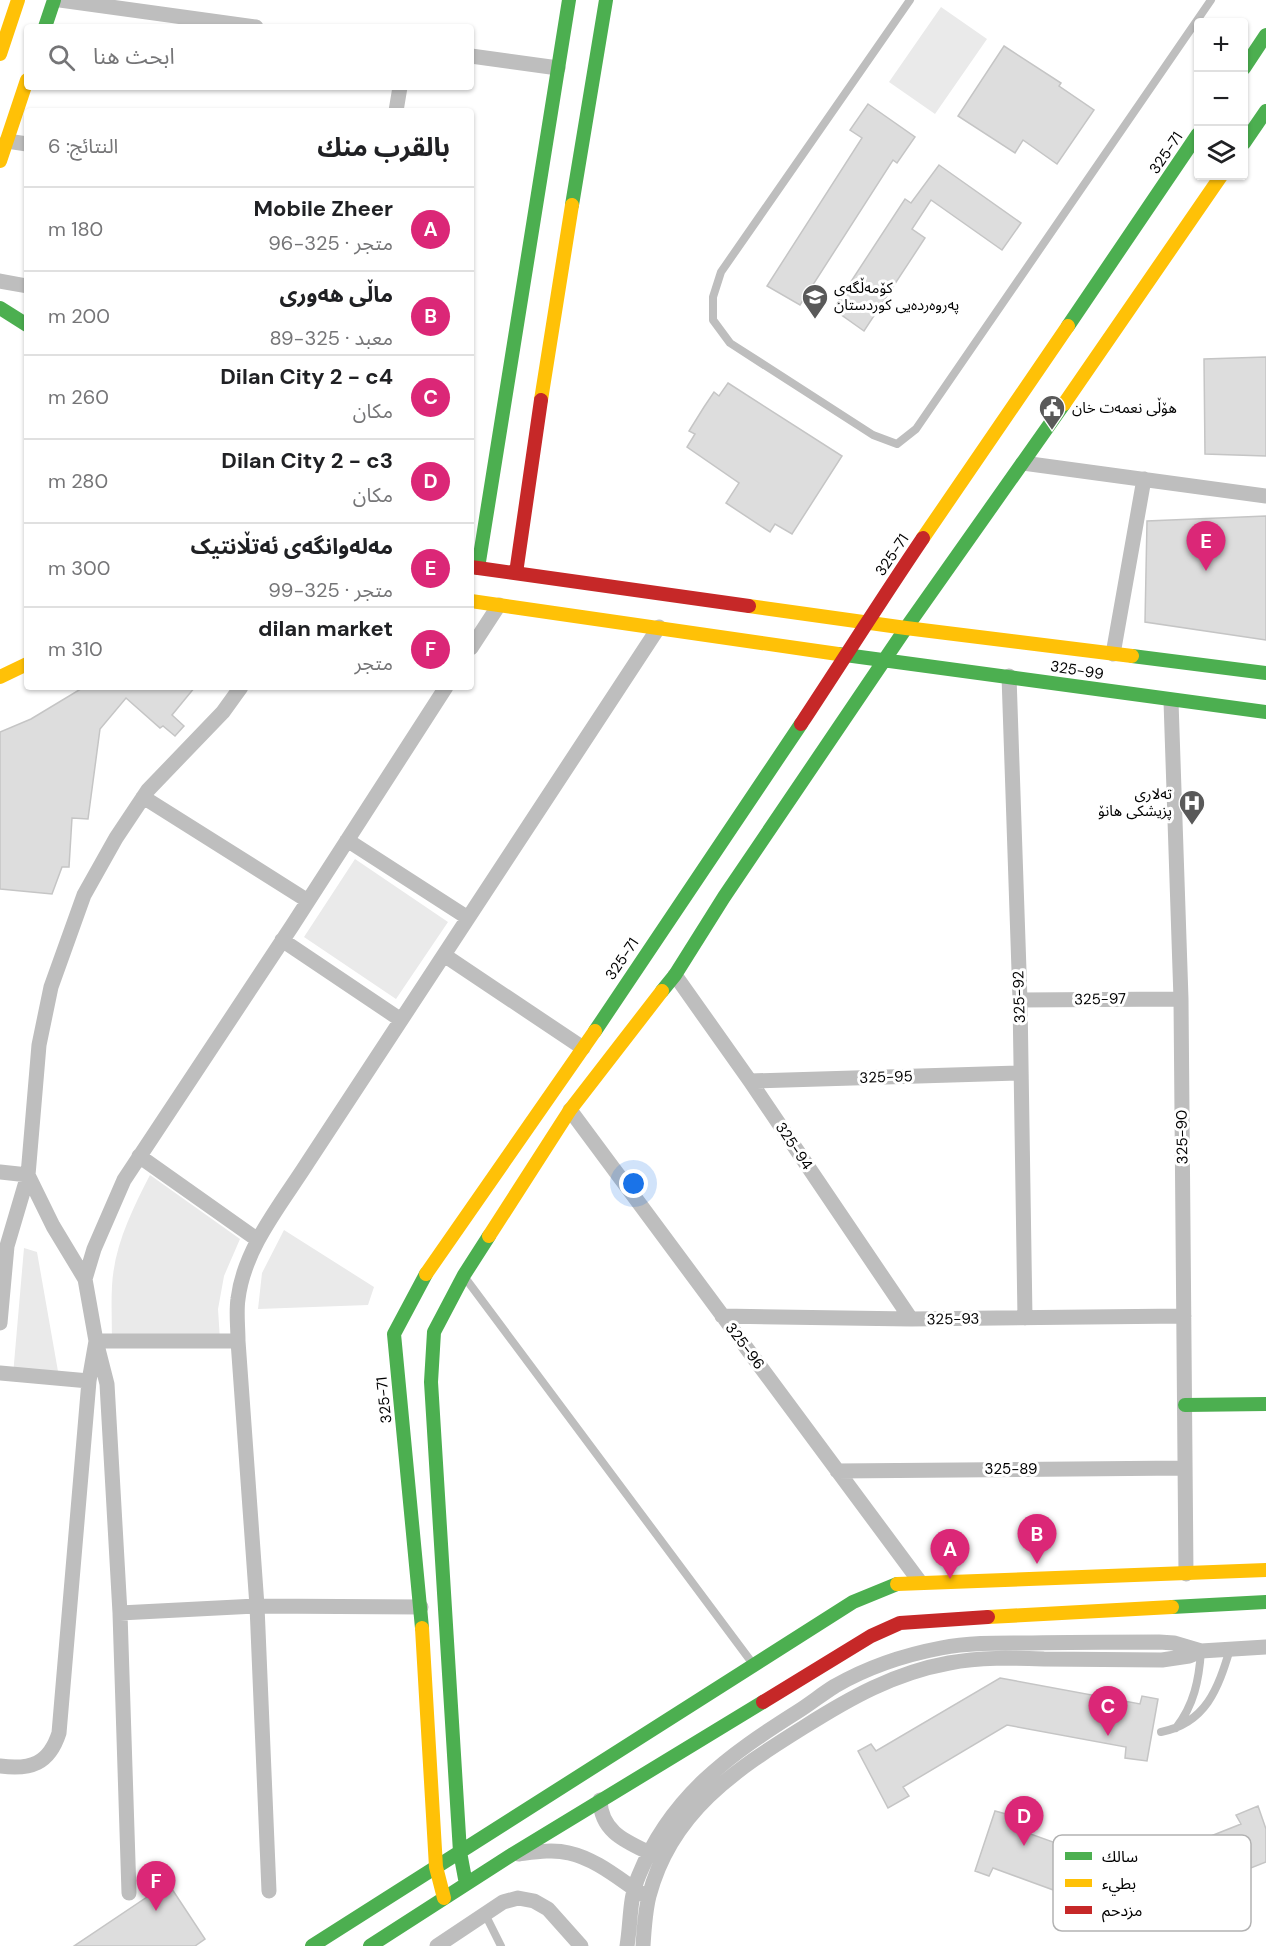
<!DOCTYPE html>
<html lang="ar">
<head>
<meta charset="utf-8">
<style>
	:root { --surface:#fff; --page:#f6f6f6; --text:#202124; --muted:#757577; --line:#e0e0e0; --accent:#db2777 }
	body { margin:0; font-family:"DM Sans","Noto Sans Arabic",sans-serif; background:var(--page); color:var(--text); direction:rtl }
	.controls { position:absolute; right:18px; top:18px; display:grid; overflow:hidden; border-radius:6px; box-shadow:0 2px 4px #0004 }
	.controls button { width:54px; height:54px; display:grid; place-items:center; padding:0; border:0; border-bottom:2px solid var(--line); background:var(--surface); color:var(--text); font:30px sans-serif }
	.you { position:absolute; left:634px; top:1184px; width:21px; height:21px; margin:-15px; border:4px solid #fff; border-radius:50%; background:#1a73e8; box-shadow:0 0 0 9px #1a73e833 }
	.badge { display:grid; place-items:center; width:39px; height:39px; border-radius:50%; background:var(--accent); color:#fff; font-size:20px; font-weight:700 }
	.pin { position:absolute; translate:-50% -50px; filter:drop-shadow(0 2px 3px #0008) }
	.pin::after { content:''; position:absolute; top:32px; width:21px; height:18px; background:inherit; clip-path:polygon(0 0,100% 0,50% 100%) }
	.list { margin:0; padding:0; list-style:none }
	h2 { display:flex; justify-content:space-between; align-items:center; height:78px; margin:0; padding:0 24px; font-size:26px }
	h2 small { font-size:20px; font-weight:400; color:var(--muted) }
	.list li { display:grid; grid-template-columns:39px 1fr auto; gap:18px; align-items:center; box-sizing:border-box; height:84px; padding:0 24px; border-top:2px solid var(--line) }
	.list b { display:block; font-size:22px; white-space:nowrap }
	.list p { margin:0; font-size:20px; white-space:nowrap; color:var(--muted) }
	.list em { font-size:20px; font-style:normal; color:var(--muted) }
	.icon { flex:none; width:33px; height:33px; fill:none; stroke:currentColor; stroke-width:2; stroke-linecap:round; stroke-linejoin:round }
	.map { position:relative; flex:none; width:1266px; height:1946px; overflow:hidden; direction:ltr }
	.search { position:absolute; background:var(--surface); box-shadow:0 2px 4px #0004; left:24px; top:24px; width:450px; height:66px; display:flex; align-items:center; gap:15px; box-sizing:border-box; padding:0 21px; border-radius:6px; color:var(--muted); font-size:22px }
	.panel { position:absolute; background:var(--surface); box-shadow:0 2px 4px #0004; left:24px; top:108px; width:450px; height:582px; border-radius:6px; direction:rtl }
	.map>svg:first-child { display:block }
	.green { fill:#eaeaea }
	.building { fill:#ddd; stroke:#c5c5c5; stroke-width:1.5 }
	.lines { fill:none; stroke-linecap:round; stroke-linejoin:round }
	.lane { stroke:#bebebe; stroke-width:8 }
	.street { stroke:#bebebe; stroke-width:15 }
	.fast { stroke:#4caf50; stroke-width:14 }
	.slow { stroke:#ffc107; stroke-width:14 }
	.jam { stroke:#c62828; stroke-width:14 }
	.labels { text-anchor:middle; stroke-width:6; stroke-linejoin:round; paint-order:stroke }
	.street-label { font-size:15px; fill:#000; stroke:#fff }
	.poi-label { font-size:15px; fill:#000; stroke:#fff; text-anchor:start }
	.key { fill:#fff; stroke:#b2b2b2; stroke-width:1.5 }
	.key-label { font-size:16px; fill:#000 }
</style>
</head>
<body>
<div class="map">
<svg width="1266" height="1946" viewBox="0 0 1266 1946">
	<rect width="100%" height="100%" fill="#fff"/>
	<path class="green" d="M941 7 987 39 935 114 889 82Z
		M355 859 448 922 396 999 304 937Z
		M150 1175 240 1239 224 1276 218 1309 220 1340 112 1343C112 1324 111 1305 112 1286 114 1246 132 1210 150 1175Z
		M284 1230 374 1287 368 1305 258 1309 262 1273Z
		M24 1248 37 1252 59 1377 13 1375Z"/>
	<path class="building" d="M1004 46 1061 83 1059 86 1094 110 1057 164 1023 140 1015 153 958 116Z
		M868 104 915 137 897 163 893 160 800 305 767 286 862 138 850 130Z
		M939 165 1021 223 1002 250 931 200 912 229 925 238 864 331 833 309 905 199 911 203Z
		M1266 357V456L1205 454 1204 359Z
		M728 383 842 456 792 534 775 524 770 532 726 503 739 483 687 447 695 434 689 431 704 407 714 392 719 396Z
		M1266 516V640L1145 622 1147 521Z
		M84 687H195L172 715 184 726 175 736 163 726 160 728 126 698 100 729 88 819 72 818 69 867H62L52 894 0 889V732L31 719Z
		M1000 1678 1140 1704 1142 1696 1158 1699 1147 1761 1125 1758 1126 1747 1007 1725 903 1787 909 1796 888 1808 858 1751 871 1744 876 1751Z
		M1258 1806 1266 1829V1862L1127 1917 993 1868 989 1876 975 1871 995 1811 1017 1817 1014 1828 1128 1869 1241 1824 1236 1815Z
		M168 1883 205 1939 195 1946H74Z"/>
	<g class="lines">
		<path class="lane" d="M910 0 721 272 713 297V320L730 343 873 435 897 444 916 429 1211 0
			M466 1279 753 1664
			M1176 1728C1194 1705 1199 1680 1201 1651
			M1161 1732C1206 1723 1218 1689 1230 1649
			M485 1914 501 1946"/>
		<path class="street" d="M60 0 256 27
			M471 56 558 68
			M396 111 400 87
			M7 141 27 144
			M0 281 27 286
			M1023 463 1266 496
			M471 648 499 605
			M1113 654 1144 479
			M1009 676 1020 1000 1025 1318
			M1171 701 1181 999 1186 1574
			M143 797 308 901
			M347 840 468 918
			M282 940 401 1020
			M444 955 583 1048
			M675 975 750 1081 911 1319
			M1020 1000 1181 999
			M750 1081 1021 1073
			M570 1110 920 1582
			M139 1156 258 1240
			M0 1172 28 1175 7 1246 0 1323
			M85 1279 94 1249 124 1180 292 926 446 687
			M722 1316 911 1319 1184 1316
			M0 1373 89 1381
			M837 1471 1185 1468
			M120 1613 257 1606 421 1607
			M0 1766C31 1770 49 1764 59 1733L89 1381 96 1341H238
			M600 1800C601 1835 631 1843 658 1857
			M519 1854C535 1852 553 1849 569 1853 596 1859 619 1879 642 1894
			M269 1891 257 1606 238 1341C238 1327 236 1312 238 1299 244 1248 282 1203 308 1162L659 627
			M129 1893 120 1613 107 1384 96 1341 85 1279 53 1226 28 1175 39 1045 51 987 84 895 116 838 148 790 223 712 241 687
			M437 1946 503 1902 518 1898 534 1901 548 1909 581 1946
			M627 1946C631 1922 629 1898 639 1875 671 1796 729 1755 797 1712 810 1704 822 1694 835 1686 868 1667 904 1655 941 1648 971 1642 1002 1643 1032 1643 1074 1642 1117 1642 1159 1642L1174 1643 1201 1651
			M643 1946C644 1930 645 1912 649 1896 671 1812 735 1770 804 1727 850 1698 894 1673 949 1663 980 1657 1012 1658 1044 1659 1083 1659 1123 1660 1162 1660L1189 1656 1201 1651 1266 1647"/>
		<path class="fast" d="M45 27 54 0
			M1244 68 1266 35
			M1244 143 1266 111
			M572 205 606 0
			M0 308 27 325
			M1068 326 1198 134
			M478 568 569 0
			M838 654 1266 712
			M1132 656 1266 673
			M662 991 675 975 724 897 906 628 1064 404
			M595 1031 801 724
			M1185 1405 1266 1404
			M1172 1607 1266 1602
			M422 1628 394 1334 426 1274
			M466 1884 460 1852 431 1382 434 1332 464 1275 489 1236
			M312 1946 853 1602 897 1584
			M370 1946 513 1854 763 1702"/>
		<path class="slow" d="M0 54 18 0
			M0 161 27 80
			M541 400 572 205
			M1064 404 1221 176
			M923 538 1068 326
			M471 601 838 654
			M749 606 906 628 1132 656
			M0 677 27 664
			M489 1236 570 1110 662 991
			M426 1274 595 1031
			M897 1584 1266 1570
			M988 1617 1172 1607
			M422 1628 436 1867 444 1898"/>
		<path class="jam" d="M471 567 749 606
			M516 573 541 400
			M801 724C842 662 881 600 923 538
			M763 1702 871 1636 900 1623 988 1617"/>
	</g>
	<defs>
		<g id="school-pin" transform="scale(1.35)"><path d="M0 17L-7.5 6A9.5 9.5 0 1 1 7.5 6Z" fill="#595959" stroke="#fff"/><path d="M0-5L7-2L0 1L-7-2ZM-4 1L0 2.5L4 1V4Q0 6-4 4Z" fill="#fff"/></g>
		<g id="civic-pin" transform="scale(1.35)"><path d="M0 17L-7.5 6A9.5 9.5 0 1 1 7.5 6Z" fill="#595959" stroke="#fff"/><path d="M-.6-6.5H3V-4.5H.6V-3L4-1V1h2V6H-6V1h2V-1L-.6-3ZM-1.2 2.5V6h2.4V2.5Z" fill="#fff"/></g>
		<g id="hospital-pin" transform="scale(1.35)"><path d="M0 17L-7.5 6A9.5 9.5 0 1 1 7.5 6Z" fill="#595959" stroke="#fff"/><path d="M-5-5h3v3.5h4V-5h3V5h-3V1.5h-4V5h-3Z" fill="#fff"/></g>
	</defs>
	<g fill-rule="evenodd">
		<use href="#school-pin" x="815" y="297"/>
		<use href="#civic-pin" x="1052" y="408"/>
		<use href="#hospital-pin" x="1192" y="803"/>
	</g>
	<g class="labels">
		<g class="street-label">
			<text transform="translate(1166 153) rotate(-56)" y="5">325-71</text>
			<text transform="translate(892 555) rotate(-56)" y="5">325-71</text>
			<text transform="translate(1077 670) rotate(9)" y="5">325-99</text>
			<text transform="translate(622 959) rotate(-56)" y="5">325-71</text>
			<text transform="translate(1019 997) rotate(-92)" y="5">325-92</text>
			<text transform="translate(1100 999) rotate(-1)" y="5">325-97</text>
			<text transform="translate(886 1077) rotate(-2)" y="5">325-95</text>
			<text transform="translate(1182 1137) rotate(-91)" y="5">325-90</text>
			<text transform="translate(794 1146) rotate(56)" y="5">325-94</text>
			<text transform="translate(953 1319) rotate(-1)" y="5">325-93</text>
			<text transform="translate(745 1346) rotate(53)" y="5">325-96</text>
			<text transform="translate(384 1400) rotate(-96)" y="5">325-71</text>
			<text x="1011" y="1474">325-89</text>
		</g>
		<g class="poi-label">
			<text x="834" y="293">كۆمەڵگەی<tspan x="834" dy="17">پەروەردەیی كوردستان</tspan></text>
			<text x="1072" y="413">هۆڵی نعمەت خان</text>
			<text x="1172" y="799" text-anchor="end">تەلاری<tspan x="1172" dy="17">پزیشکی هانۆ</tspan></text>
		</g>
	</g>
	<rect x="1053" y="1835" width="198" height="96" rx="9" class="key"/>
	<rect x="1065" y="1852" width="27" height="8" fill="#4caf50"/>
	<rect x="1065" y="1879" width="27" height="8" fill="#ffc107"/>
	<rect x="1065" y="1906" width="27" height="8" fill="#c62828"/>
	<g class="key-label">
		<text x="1102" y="1862">سالك</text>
		<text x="1102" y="1889">بطيء</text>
		<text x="1102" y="1916">مزدحم</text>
	</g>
</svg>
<div class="controls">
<button>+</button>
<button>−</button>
<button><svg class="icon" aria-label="layers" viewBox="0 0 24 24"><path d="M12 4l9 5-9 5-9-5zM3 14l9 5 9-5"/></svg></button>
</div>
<div class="you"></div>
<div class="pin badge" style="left:950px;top:1579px">A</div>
<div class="pin badge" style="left:1037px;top:1564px">B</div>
<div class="pin badge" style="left:1108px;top:1736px">C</div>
<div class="pin badge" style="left:1024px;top:1846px">D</div>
<div class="pin badge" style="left:1206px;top:571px">E</div>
<div class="pin badge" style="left:156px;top:1911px">F</div>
<div class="search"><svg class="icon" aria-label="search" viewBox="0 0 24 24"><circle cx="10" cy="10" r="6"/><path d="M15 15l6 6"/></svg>ابحث هنا</div>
<section class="panel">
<h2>بالقرب منك<small>النتائج: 6</small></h2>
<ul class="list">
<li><span class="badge">A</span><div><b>Mobile Zheer</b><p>متجر · 325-96</p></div><em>180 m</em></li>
<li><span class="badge">B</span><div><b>ماڵی هەوری</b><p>معبد · 325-89</p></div><em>200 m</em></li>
<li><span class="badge">C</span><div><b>Dilan City 2 - c4</b><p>مكان</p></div><em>260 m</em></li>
<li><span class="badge">D</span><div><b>Dilan City 2 - c3</b><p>مكان</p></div><em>280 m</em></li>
<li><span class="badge">E</span><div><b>مەلەوانگەی ئەتڵانتیک</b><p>متجر · 325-99</p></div><em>300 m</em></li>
<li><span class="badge">F</span><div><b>dilan market</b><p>متجر</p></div><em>310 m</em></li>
</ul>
</section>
</div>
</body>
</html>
